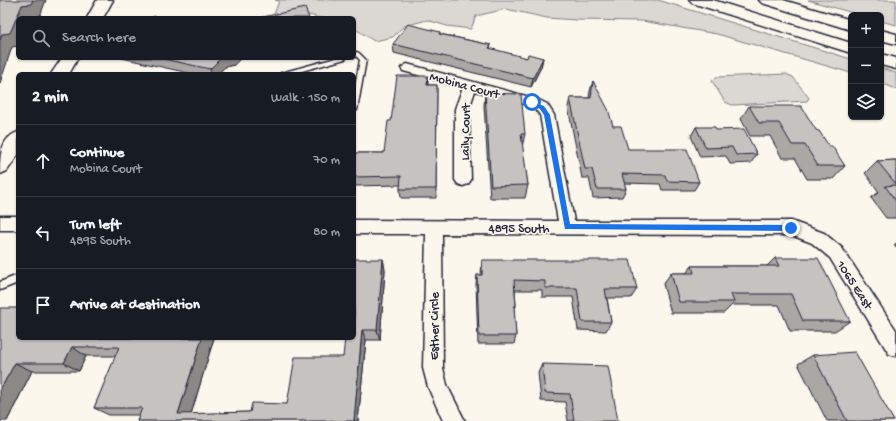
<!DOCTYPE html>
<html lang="en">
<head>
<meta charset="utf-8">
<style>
	:root { --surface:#171b24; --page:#20242c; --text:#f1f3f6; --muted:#9ea1a6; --line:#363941 }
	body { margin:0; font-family:"Gochi Hand",sans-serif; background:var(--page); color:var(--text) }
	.controls { position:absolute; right:12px; top:12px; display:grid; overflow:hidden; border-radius:6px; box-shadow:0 1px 3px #0004 }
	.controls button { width:36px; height:36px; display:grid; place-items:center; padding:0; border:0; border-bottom:1px solid var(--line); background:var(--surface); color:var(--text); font:20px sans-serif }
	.stop { position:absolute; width:12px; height:12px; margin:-9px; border:3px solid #1a73e8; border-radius:50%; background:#fff }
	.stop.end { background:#1a73e8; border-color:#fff; box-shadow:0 1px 4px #0008 }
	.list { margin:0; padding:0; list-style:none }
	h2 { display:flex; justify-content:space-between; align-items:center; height:52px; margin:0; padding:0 16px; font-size:17px }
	h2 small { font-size:13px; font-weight:400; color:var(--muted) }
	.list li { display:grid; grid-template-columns:26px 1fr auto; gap:12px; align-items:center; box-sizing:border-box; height:72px; padding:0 16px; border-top:1px solid var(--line) }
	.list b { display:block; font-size:15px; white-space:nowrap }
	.list p { margin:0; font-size:13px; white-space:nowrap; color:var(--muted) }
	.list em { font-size:13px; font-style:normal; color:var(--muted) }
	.icon { flex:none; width:22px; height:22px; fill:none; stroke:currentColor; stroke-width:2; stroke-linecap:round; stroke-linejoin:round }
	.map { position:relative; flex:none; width:896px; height:421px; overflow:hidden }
	.search { position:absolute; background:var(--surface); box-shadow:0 1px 3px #0004; left:16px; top:16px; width:340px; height:44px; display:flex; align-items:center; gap:10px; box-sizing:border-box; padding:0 14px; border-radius:6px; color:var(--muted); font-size:15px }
	.panel { position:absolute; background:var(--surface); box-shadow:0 1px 3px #0004; left:16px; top:72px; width:340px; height:268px; border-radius:6px }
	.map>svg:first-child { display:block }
	.green { fill:#dbd8d3; stroke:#7e7d87 }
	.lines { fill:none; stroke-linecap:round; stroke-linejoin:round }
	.lane-casing { stroke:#22223b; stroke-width:3 }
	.street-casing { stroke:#22223b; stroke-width:3 }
	.primary-casing { stroke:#22223b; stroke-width:3 }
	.lane { fill:#fbf7ec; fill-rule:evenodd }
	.street { fill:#fbf7ec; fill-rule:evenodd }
	.primary { fill:#fbf7ec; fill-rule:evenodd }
	.wall { fill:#aaa7a5; stroke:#22223b }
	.shaded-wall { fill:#8b8886; stroke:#22223b }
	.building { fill:#c6c2c0; stroke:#22223b }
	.route { fill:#1a73e8 }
	.labels { text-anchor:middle; stroke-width:3.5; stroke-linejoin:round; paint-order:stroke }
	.street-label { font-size:13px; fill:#22223b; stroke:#fbf7ec }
</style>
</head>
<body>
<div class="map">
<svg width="896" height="421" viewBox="0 0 896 421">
	<rect width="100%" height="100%" fill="#fbf7ec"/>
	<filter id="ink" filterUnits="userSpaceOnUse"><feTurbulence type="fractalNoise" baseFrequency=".025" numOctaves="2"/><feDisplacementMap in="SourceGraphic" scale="8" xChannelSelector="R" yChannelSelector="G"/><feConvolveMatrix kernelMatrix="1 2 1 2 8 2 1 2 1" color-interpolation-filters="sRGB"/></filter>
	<g filter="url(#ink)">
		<path class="green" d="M275 0H658L851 59V73L717 34 642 21 576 20 547 18 506 9 476 16 471 29 447 26 427 20 404 26 393 37 374 41 354 28V18H321L305 14H274L279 1Z
			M808 0H896V25L881 21V15H860Z
			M881 68 896 73V89L881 83Z
			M786 74 793 77 809 98 807 101 732 105 725 102 712 81 716 77Z"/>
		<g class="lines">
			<g class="lane-casing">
				<path id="lane" d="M357 52 359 53 366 60 357 110 354 112V92L360 60 356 56 354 57V53Z
					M336 58H346L345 59 291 74H280L281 73Z
					M18 275V283L0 290V282Z"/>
			</g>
			<g class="street-casing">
				<path id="street" d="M407 64 537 99 547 104 554 115 574 221H791L824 233 842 248 896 330V356L889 354 830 258 812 243 791 235 442 234 443 368 447 385 465 421H443L428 387 423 368 426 234H354V220L558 221 540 115C532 101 491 95 475 91L469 109 471 180 468 184 463 186 458 184 455 180V109L463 87 403 71 401 68Z
					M0 216H18V230H0Z"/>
			</g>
			<g class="primary-casing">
				<path id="primary" d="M97 0H113L103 18H87Z
					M689 0H713L851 43V53L692 3Z
					M759 0H783L851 20V30L762 3Z
					M881 30 896 34V44L881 40Z
					M881 54 896 58V69L881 65Z
					M62 58H78L69 74H51Z
					M18 132V155L7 171 0 174C0 157 0 138 18 132Z"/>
			</g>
			<use href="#lane" class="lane"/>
			<use href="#street" class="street"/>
			<use href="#primary" class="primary"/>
		</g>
		<path class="wall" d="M440 32V34L491 45 490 49 527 58H543L541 67 531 87 394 53 393 44Z
			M122 58H243L240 59 234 65 225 67 218 74H193Z
			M428 76V85H437L436 198H401L400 189 401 185 354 186V153H384L391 121Z
			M593 81 613 126 628 149 699 182 694 190H662L660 184 624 183 626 189 622 197 593 198 589 178H582L568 107 570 98H589L590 91Z
			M485 93 525 134 522 147 528 185 525 198H490L484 106Z
			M749 106 816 130 845 166 833 179H807L795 158H782L770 136H750L741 119Z
			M696 127 716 130 757 154 751 163 730 164 726 156 700 157 691 136Z
			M896 160V218H886L871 198 879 192 865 173 877 161Z
			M896 243V248L894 245Z
			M775 258 850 321 835 331H790L779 305H732L724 313H671L663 284 671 273H686L692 266H767Z
			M383 259 385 270 380 340H366L358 421H137L139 415H109L94 408 116 356H86L79 371H32L7 421 18 308 214 338 191 414 250 412 287 404 343 357Z
			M482 260 637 289 631 298H607L611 322 606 331 578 330 573 297H542V290H515L516 306 514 312 516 336 514 344H478L476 284 477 275H481Z
			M813 355 893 421H827L798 364Z
			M542 364 618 421H568L565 402 541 401 538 373Z"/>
		<path class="shaded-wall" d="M33 0H46L40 16 31 17V18H18V46L12 47 0 83V40L2 34 22 5Z
			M221 58H243L240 59 234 65 225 67 218 74H212L210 69Z
			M543 58 541 67 531 87 533 78Z
			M383 259 385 270 380 340 377 330Z
			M362 330 366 340 358 421H354Z
			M202 338H214L189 421 178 414Z
			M72 347 86 356 79 371 64 363Z
			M15 363 32 371 7 421H0V390Z"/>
		<path class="building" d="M0 0H33L31 4 22 5 10 33 2 34 0 40Z
			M305 8 309 18H258Z
			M154 16 161 18H152Z
			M408 24 440 32 439 34 491 45 489 48 527 58 528 54 543 58 533 78 393 44Z
			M159 58H221L210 69Z
			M397 76H428L427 85H437L436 189H400L401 176 354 177V153H384L388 121H391Z
			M593 81 608 109 613 126H621L628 149H687L699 182 667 181 665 175 622 174 626 189H597L592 169H585L570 98H591Z
			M485 93 521 94 525 134H521L528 185 491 186Z
			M749 106H801L816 130 819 131 829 146H832L845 166H818L805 145H792L779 123H759Z
			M696 127H715L716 130 744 129 757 154 736 155 732 147 706 148Z
			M896 160V184L877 161Z
			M896 185V201L885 186Z
			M775 258H818L850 321H803L791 294H731L734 302H679L671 273H694L692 266H779Z
			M354 259H383L377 330H362L354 421H137L142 408H94L119 347H72L64 363H15L0 390V308H18V338H202L178 414 250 412 252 403 287 404 295 357H343L345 338H354Z
			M482 260H630L637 289H605L611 322H582L577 288H545V281L514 280 516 306H514L516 336H479L477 275H482Z
			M855 352 894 421H847L813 355Z
			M542 364 608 366 618 421H574L570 394 545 393Z"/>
	</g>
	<path class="route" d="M530 101 544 106 550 115 570 224 791 225 794 228 791 231 565 229 544 115 540 109 530 103Z"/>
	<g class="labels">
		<g class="street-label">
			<text transform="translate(465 84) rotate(15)" y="5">Mobina Court</text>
			<text transform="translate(464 132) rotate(-89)" y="5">Laily Court</text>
			<text x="519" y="232">4895 South</text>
			<text transform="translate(856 284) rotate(57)" y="5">1065 East</text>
			<text transform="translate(433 326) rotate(-90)" y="5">Esther Circle</text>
		</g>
	</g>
</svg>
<div class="controls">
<button>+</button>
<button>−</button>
<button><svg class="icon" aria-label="layers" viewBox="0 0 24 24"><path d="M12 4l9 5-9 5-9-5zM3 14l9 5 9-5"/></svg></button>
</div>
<div class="stop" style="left:532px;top:102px"></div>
<div class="stop end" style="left:791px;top:228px"></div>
<div class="search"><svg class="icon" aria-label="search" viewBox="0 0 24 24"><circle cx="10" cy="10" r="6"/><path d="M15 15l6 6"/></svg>Search here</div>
<section class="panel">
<h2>2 min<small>Walk · 150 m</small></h2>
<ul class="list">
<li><svg class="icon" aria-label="ahead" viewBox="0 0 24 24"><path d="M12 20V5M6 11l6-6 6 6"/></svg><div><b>Continue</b><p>Mobina Court</p></div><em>70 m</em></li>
<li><svg class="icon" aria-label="left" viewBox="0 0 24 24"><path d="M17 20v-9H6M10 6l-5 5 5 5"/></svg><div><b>Turn left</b><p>4895 South</p></div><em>80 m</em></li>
<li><svg class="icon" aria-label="arrive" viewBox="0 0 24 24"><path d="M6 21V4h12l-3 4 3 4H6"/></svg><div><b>Arrive at destination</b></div></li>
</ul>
</section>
</div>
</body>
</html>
